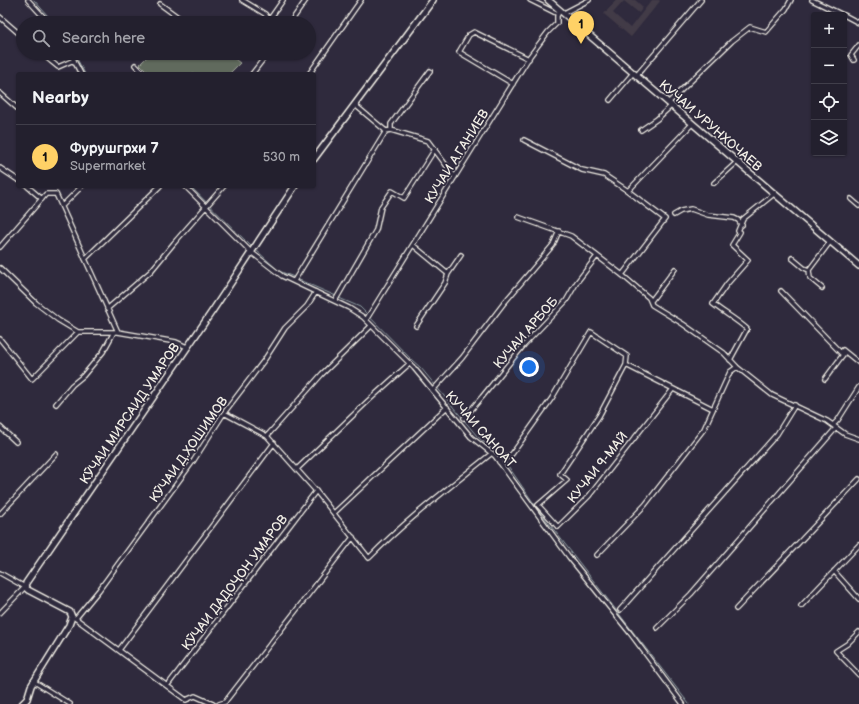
<!DOCTYPE html>
<html lang="en">
<head>
<meta charset="utf-8">
<style>
	:root { --surface:#23202e; --page:#2b2836; --text:#f1f3f6; --muted:#a3a3aa; --line:#403e4a; --accent:#ffd166 }
	body { margin:0; font-family:"Balsamiq Sans",sans-serif; background:var(--page); color:var(--text) }
	.controls { position:absolute; right:12px; top:12px; display:grid; overflow:hidden; border-radius:4px; box-shadow:0 1px 3px #0004 }
	.controls button { width:36px; height:36px; display:grid; place-items:center; padding:0; border:0; border-bottom:1px solid var(--line); background:var(--surface); color:var(--text); font:20px sans-serif }
	.you { position:absolute; left:529px; top:367px; width:14px; height:14px; margin:-10px; border:3px solid #fff; border-radius:50%; background:#1a73e8; box-shadow:0 0 0 6px #1a73e833 }
	.badge { display:grid; place-items:center; width:26px; height:26px; border-radius:50%; background:var(--accent); color:#111; font-size:13px; font-weight:700 }
	.pin { position:absolute; translate:-50% -33px; filter:drop-shadow(0 1px 2px #0008) }
	.pin::after { content:''; position:absolute; top:21px; width:14px; height:12px; background:inherit; clip-path:polygon(0 0,100% 0,50% 100%) }
	.list { margin:0; padding:0; list-style:none }
	h2 { display:flex; justify-content:space-between; align-items:center; height:52px; margin:0; padding:0 16px; font-size:17px }
	h2 small { font-size:13px; font-weight:400; color:var(--muted) }
	.list li { display:grid; grid-template-columns:26px 1fr auto; gap:12px; align-items:center; box-sizing:border-box; height:64px; padding:0 16px; border-top:1px solid var(--line) }
	.list b { display:block; font-size:15px; white-space:nowrap }
	.list p { margin:0; font-size:13px; white-space:nowrap; color:var(--muted) }
	.list em { font-size:13px; font-style:normal; color:var(--muted) }
	.icon { flex:none; width:22px; height:22px; fill:none; stroke:currentColor; stroke-width:2; stroke-linecap:round; stroke-linejoin:round }
	.map { position:relative; flex:none; width:859px; height:704px; overflow:hidden }
	.search { position:absolute; background:var(--surface); box-shadow:0 1px 3px #0004; left:16px; top:16px; width:300px; height:44px; display:flex; align-items:center; gap:10px; box-sizing:border-box; padding:0 14px; border-radius:22px; color:var(--muted); font-size:15px }
	.panel { position:absolute; background:var(--surface); box-shadow:0 1px 3px #0004; left:16px; top:72px; width:300px; height:116px; border-radius:4px }
	.map>svg:first-child { display:block }
	.built { fill:#423b47 }
	.green { fill:#616a5d; stroke:#aaaea2 }
	.lines { fill:none; stroke-linecap:round; stroke-linejoin:round }
	.stream { stroke:#8f9ea2; stroke-width:1 }
	.street-casing { stroke:#f4f1e8; stroke-width:6 }
	.secondary-casing { stroke:#f4f1e8; stroke-width:8 }
	.street { stroke:#2f2a3d; stroke-width:3.5 }
	.secondary { stroke:#2f2a3d; stroke-width:5 }
	.labels { text-anchor:middle; stroke-width:3.5; stroke-linejoin:round; paint-order:stroke }
	.street-label { font-size:13px; fill:#f4f1e8; stroke:#2f2a3d }
</style>
</head>
<body>
<div class="map">
<svg width="859" height="704" viewBox="0 0 859 704">
	<rect width="100%" height="100%" fill="#2f2a3d"/>
	<filter id="ink" filterUnits="userSpaceOnUse"><feTurbulence type="fractalNoise" baseFrequency=".025" numOctaves="2"/><feDisplacementMap in="SourceGraphic" scale="8" xChannelSelector="R" yChannelSelector="G"/><feConvolveMatrix kernelMatrix="1 2 1 2 8 2 1 2 1" color-interpolation-filters="sRGB"/></filter>
	<g filter="url(#ink)">
		<path class="built" d="M616 0H635L643 7 639 13 624 1 613 13 630 28 652 0H659L660 1 631 37 604 14Z"/>
		<path class="green" d="M151 53H227L240 63 229 74H150L140 64Z"/>
		<g class="lines">
			<path class="stream" d="M34 0 54 23
				M74 53 85 74
				M190 186 252 247
				M255 249 279 271 294 277
				M297 279 336 296
				M339 298 360 307 412 360 421 368 477 436 502 458
				M504 460 537 508 689 704"/>
			<g class="street-casing">
				<path id="street" d="M28 0 49 23
					M242 0 265 14 270 21
					M530 0 558 14
					M812 0 843 15
					M160 4 186 23
					M564 13 589 0
					M844 15 859 23
					M0 17 23 37
					M267 23 283 0
					M290 23 306 0
					M41 53 58 67 74 60
					M70 53 81 74
					M854 60 851 55 859 45
					M135 65 144 74
					M252 74 268 53
					M309 74 361 0
					M636 76 701 0
					M513 84 459 52 469 35 474 32 529 59
					M0 93 18 109
					M610 100 633 73
					M668 103 732 41 750 27 766 32 786 9 791 0
					M355 105 386 131
					M391 130V124L430 71
					M641 130 657 119 671 106
					M524 140 582 170 604 175 628 191 665 219 622 275
					M0 168 18 180
					M714 183 737 162
					M27 186 42 199
					M185 186 251 252 282 276 349 308 363 317 414 368 471 437 495 456 569 557 630 633 683 704
					M628 191 692 124
					M851 199 859 206
					M62 206 82 186
					M674 215 681 211 691 209 708 215 734 218 738 220 742 225
					M518 217 571 236 621 274 649 298 652 305 683 324 724 353 737 367 772 395 827 421 845 434 859 439
					M413 245 448 274 461 255
					M0 247 46 194H56L118 332
					M792 258 804 268 809 270 830 242
					M85 259 160 186
					M0 268 36 303 58 320 78 332
					M809 270 810 278 822 288
					M294 281 386 131 391 130 428 141 455 177
					M781 291 841 353 843 350 859 363
					M335 301 376 230 381 207 392 191 404 198 435 149
					M651 301 675 269
					M107 309 151 271 174 243 224 186
					M366 320 530 56 548 32 557 23V16L560 10
					M416 326 445 283 448 274
					M0 339 32 379 78 332H118L176 342 187 347
					M730 360 747 329C736 319 724 313 713 304L727 284 748 260 732 245 740 232 738 231 743 219 774 194
					M626 365 713 409
					M825 379 845 352
					M433 390 462 358 504 303 553 245 559 231
					M56 404 72 385 83 376 103 352 114 332
					M224 413 267 436 316 491 369 558C407 519 450 487 492 453
					M464 418 482 397 524 345 566 301 577 282 597 256
					M833 425 838 420 859 387
					M0 427 16 442
					M267 436 322 374 371 326
					M499 462 512 454 552 398 591 332 627 356 626 365 599 416 560 474 567 480 538 505 558 527 589 496 673 389
					M297 469 368 401 409 364
					M334 513 447 407
					M0 514 56 454
					M597 555 645 505 704 429 730 372 737 367
					M834 571 859 599
					M0 573 25 587 0 613
					M801 606 859 545
					M736 609 859 479
					M620 610 777 434 795 405
					M75 618 186 700 195 696 213 704
					M76 618 99 590 194 460 224 413 265 359 285 328 307 306 316 292
					M657 628 691 594 836 428
					M859 632 847 644 836 651 859 675
					M119 650 274 443
					M33 681 70 704
					M167 686 316 491
					M225 702 353 537
					M219 704 225 702"/>
			</g>
			<g class="secondary-casing">
				<path id="secondary" d="M548 0 859 266
					M314 159 433 0
					M22 704 27 699 31 686 69 625 72 617 70 612 28 590 25 587 26 583 213 310 295 186"/>
			</g>
			<use href="#street" class="street"/>
			<use href="#secondary" class="secondary"/>
		</g>
	</g>
	<g class="labels">
		<g class="street-label">
			<text transform="translate(711 125) rotate(41)" y="5">КУЧАИ УРУНХОЧАЕВ</text>
			<text transform="translate(456 156) rotate(-58)" y="5">КУЧАИ А.ГАНИЕВ</text>
			<text transform="translate(525 332) rotate(-49)" y="5">КУЧАИ АРБОБ</text>
			<text transform="translate(129 413) rotate(-56)" y="5">КӮЧАИ МИРСАИД УМАРОВ</text>
			<text transform="translate(481 429) rotate(48)" y="5">КУЧАИ САНОАТ</text>
			<text transform="translate(188 449) rotate(-55)" y="5">КӮЧАИ Д.ҲОШИМОВ</text>
			<text transform="translate(597 467) rotate(-51)" y="5">КУЧАИ 9-МАЙ</text>
			<text transform="translate(234 582) rotate(-53)" y="5">КӮЧАИ ДАДОҶОН УМАРОВ</text>
		</g>
	</g>
</svg>
<div class="controls">
<button>+</button>
<button>−</button>
<button><svg class="icon" aria-label="locate" viewBox="0 0 24 24"><circle cx="12" cy="12" r="6"/><path d="M12 2v4M12 18v4M2 12h4M18 12h4"/></svg></button>
<button><svg class="icon" aria-label="layers" viewBox="0 0 24 24"><path d="M12 4l9 5-9 5-9-5zM3 14l9 5 9-5"/></svg></button>
</div>
<div class="you"></div>
<div class="pin badge" style="left:581px;top:44px">1</div>
<div class="search"><svg class="icon" aria-label="search" viewBox="0 0 24 24"><circle cx="10" cy="10" r="6"/><path d="M15 15l6 6"/></svg>Search here</div>
<section class="panel">
<h2>Nearby<small></small></h2>
<ul class="list">
<li><span class="badge">1</span><div><b>Фурушгрхи 7</b><p>Supermarket</p></div><em>530 m</em></li>
</ul>
</section>
</div>
</body>
</html>
